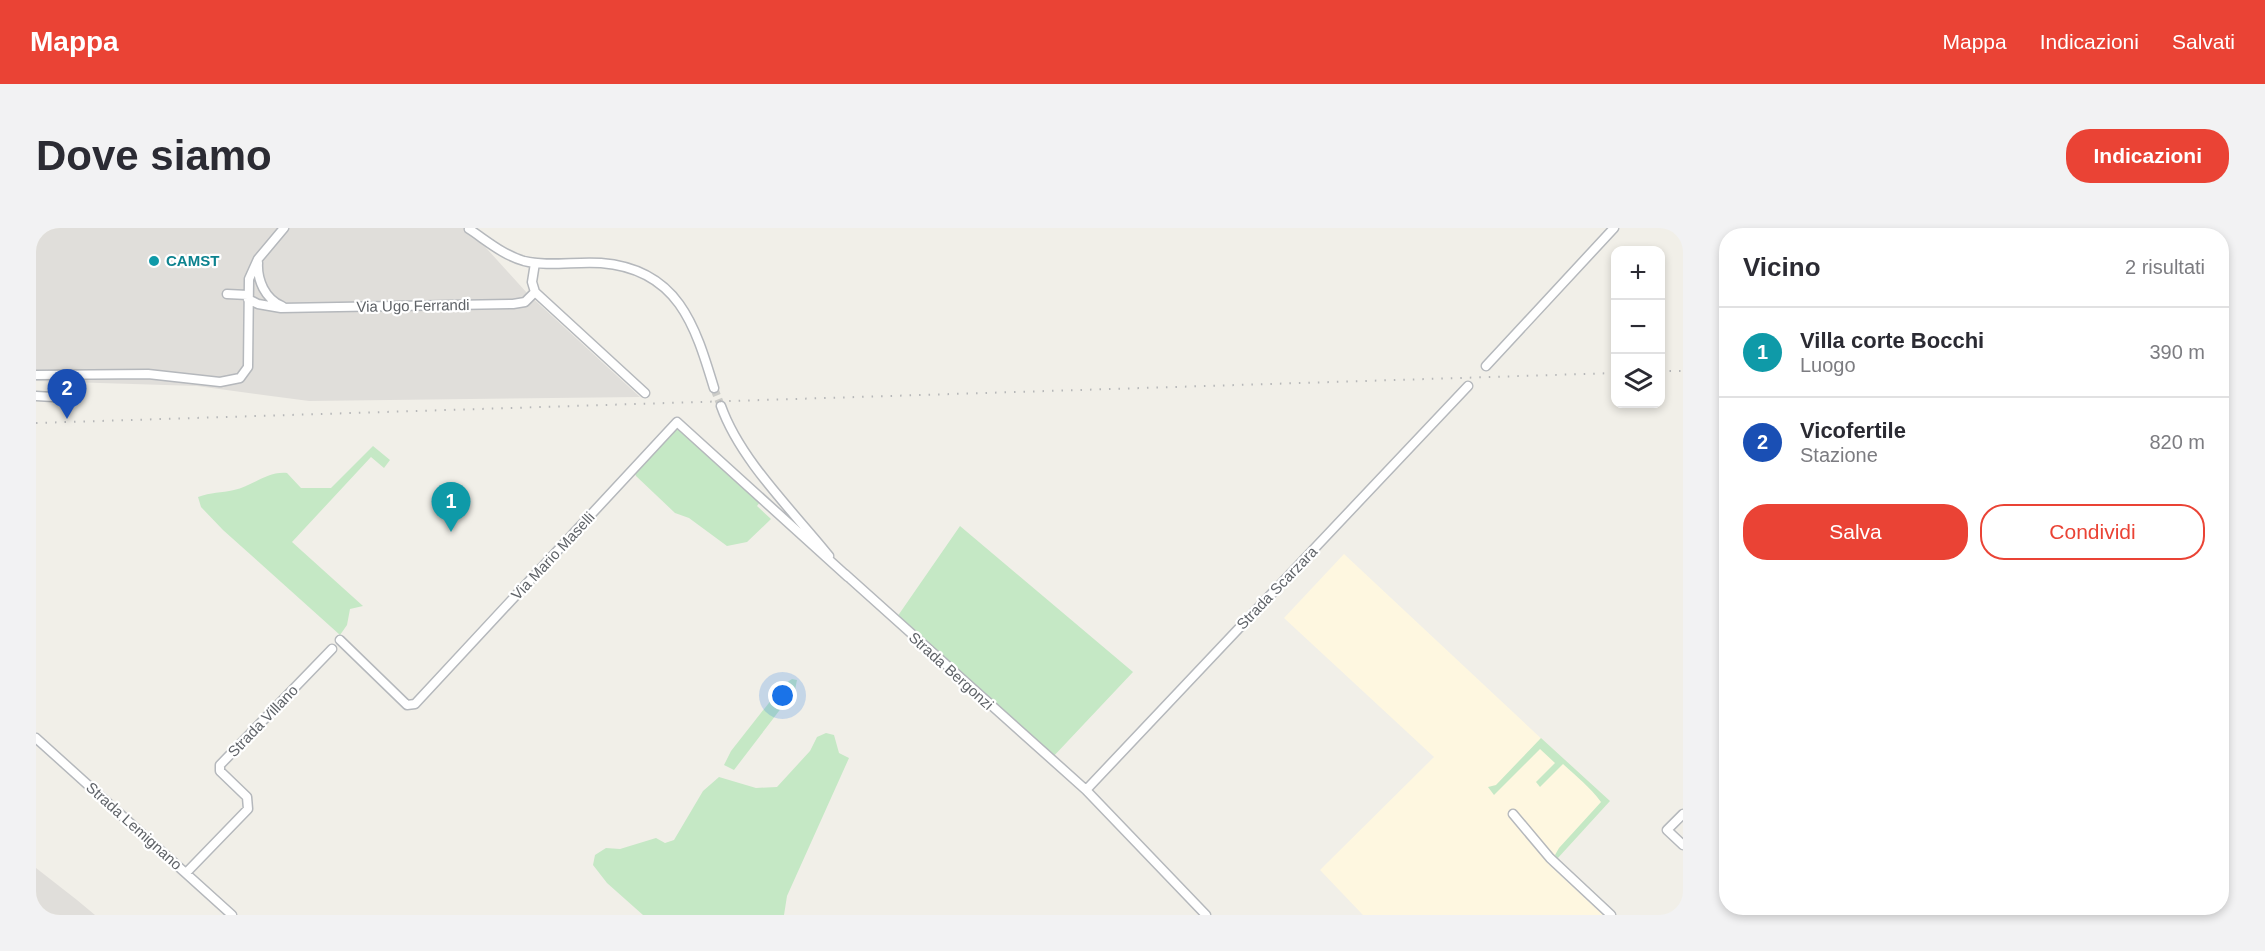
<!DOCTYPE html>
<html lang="it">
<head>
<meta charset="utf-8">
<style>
	:root { --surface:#fff; --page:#f2f2f3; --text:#2b2b33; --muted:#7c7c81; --line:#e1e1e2; --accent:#ea4335 }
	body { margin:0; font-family:Arial,sans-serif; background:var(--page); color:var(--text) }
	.controls { position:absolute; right:18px; top:18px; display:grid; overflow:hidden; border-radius:12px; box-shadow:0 3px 9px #0003 }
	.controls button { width:54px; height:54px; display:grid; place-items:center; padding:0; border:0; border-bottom:2px solid var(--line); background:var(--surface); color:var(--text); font:30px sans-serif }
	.you { position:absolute; left:747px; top:468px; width:21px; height:21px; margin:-15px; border:4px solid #fff; border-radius:50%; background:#1a73e8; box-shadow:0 0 0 9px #1a73e833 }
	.badge { display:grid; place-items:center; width:39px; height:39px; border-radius:50%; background:var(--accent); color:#fff; font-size:20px; font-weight:700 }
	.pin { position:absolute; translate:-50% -50px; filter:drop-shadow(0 2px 3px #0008) }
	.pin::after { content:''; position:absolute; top:32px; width:21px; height:18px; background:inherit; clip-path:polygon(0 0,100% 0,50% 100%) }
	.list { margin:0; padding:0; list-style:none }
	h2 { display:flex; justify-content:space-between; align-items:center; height:78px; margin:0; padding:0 24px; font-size:26px }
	h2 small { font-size:20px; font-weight:400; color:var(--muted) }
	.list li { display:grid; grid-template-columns:39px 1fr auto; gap:18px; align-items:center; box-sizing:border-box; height:90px; padding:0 24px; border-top:2px solid var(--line) }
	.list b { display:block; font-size:22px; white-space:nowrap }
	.list p { margin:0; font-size:20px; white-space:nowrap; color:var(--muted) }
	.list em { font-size:20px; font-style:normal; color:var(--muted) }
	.actions { display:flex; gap:12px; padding:18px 24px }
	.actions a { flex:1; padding:14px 0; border:2px solid var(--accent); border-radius:24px; text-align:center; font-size:21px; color:var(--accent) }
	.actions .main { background:var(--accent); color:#fff }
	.icon { flex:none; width:33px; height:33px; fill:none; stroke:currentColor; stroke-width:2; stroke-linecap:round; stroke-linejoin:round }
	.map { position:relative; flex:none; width:1647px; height:687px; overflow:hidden; border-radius:24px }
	header { display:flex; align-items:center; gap:36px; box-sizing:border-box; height:84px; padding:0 30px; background:var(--accent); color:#fff }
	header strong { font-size:28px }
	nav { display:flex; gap:33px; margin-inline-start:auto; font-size:21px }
	.intro { display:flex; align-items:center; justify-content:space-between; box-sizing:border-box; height:144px; padding:0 36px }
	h1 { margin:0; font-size:42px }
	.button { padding:15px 27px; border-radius:24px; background:var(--accent); color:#fff; font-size:21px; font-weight:700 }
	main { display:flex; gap:36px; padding:0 36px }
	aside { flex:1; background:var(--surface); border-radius:24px; box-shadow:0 3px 9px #0003 }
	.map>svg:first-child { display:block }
	.commercial { fill:#fef7e0 }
	.industrial { fill:#e0deda }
	.green { fill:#c5e8c5 }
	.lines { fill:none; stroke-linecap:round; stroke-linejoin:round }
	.minor-tunnel { stroke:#ccccc8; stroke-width:8; stroke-dasharray:8 4; stroke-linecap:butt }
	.minor-casing { stroke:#b5b8bc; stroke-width:11 }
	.minor { stroke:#fff; stroke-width:8 }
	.rail { stroke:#b6b7b8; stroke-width:2; stroke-dasharray:1.5 8; stroke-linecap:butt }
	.culture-dot { fill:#0f9aa8; stroke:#fff; stroke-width:2 }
	.labels { text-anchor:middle; stroke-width:4.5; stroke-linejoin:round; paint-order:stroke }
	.culture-label { font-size:15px; font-weight:bold; fill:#0d838f; stroke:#fff; text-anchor:start }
	.street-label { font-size:15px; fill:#5f6368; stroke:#fff }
</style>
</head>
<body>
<header>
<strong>Mappa</strong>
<nav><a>Mappa</a><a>Indicazioni</a><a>Salvati</a></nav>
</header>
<div class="intro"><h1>Dove siamo</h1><a class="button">Indicazioni</a></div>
<main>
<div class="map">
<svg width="1647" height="687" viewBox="0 0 1647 687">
	<rect width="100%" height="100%" fill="#f1efe8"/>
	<path class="commercial" d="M1308 326 1572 573 1513 637 1567 687H1327L1284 642 1398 529 1248 390Z"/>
	<path class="industrial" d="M0 0H432L491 65 604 169 273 173 161 158 0 153Z
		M0 640 41 672 59 687H0Z"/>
	<path class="green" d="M641 197 724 274 721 278 735 291 711 314 691 318 653 290 639 285 600 248 598 243Z
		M337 218 354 232 348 240 335 229 256 314 327 378 314 381 311 397 304 407 187 302 165 279 162 269C175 264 185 265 198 262 217 258 231 243 251 245L265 260H295Z
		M924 298 1097 444 1015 531 859 392Z
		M756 451 761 452 759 462 698 542 688 537 695 523 747 457Z
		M790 505 798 507 803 525 813 530 751 668 748 687H607L571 655 557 637 559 627 570 620 584 621 620 610 629 615 638 612 667 563 683 549 720 560 741 559 774 523 781 509Z
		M1505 510 1574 573 1521 631 1519 627 1523 620 1565 574C1553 558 1542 550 1527 536L1504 559 1500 554 1519 535 1504 521 1458 567 1452 559 1460 557Z"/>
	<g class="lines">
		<path class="minor-tunnel" d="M678 160 685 178"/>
		<g class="minor-casing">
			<path id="minor" d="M433 1C450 12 467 27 488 33 512 39 540 33 565 35 642 41 659 97 678 160
				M222 35C221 52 229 71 246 78
				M499 35 496 54 499 64 609 165
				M191 66 212 67
				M212 71 222 76 245 80 477 76 489 74 499 64
				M1450 138 1578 0
				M0 147 112 146 184 154 204 150 212 139 213 51 222 31 248 0
				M0 168 35 170
				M685 178C704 232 757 283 793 328
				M809 346 1050 562 1170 687
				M304 412 371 477 379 476 641 194 812 349
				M0 510 196 687
				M1050 562 1432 158
				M1477 586 1514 630 1575 687
				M1647 586 1631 602 1647 617
				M150 645 212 581 211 569 184 543V537L296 421"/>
		</g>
		<use href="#minor" class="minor"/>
		<path class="rail" d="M1624 143H1647
			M0 195 1580 145"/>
	</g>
	<circle class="culture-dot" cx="118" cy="33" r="6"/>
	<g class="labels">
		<g class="culture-label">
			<text x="130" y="38">CAMST</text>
		</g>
		<g class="street-label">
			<text transform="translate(377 78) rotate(-1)" y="5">Via Ugo Ferrandi</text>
			<text transform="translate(517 328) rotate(-47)" y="5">Via Mario Maselli</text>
			<text transform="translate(1241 360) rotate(-46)" y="5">Strada Scarzara</text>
			<text transform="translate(915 443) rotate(42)" y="5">Strada Bergonzi</text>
			<text transform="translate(227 493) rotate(-46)" y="5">Strada Villano</text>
			<text transform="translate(98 598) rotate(42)" y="5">Strada Lemignano</text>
		</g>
	</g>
</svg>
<div class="controls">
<button>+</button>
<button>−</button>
<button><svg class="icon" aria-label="layers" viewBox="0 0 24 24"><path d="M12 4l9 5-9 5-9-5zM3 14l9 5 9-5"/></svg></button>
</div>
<div class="you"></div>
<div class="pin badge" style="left:415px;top:304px;background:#0f9aa8">1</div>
<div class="pin badge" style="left:31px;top:191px;background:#1a4fb4">2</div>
</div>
<aside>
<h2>Vicino<small>2 risultati</small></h2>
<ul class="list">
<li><span class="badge" style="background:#0f9aa8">1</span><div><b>Villa corte Bocchi</b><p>Luogo</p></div><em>390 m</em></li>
<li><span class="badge" style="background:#1a4fb4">2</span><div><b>Vicofertile</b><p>Stazione</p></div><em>820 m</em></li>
</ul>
<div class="actions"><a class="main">Salva</a><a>Condividi</a></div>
</aside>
</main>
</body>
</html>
